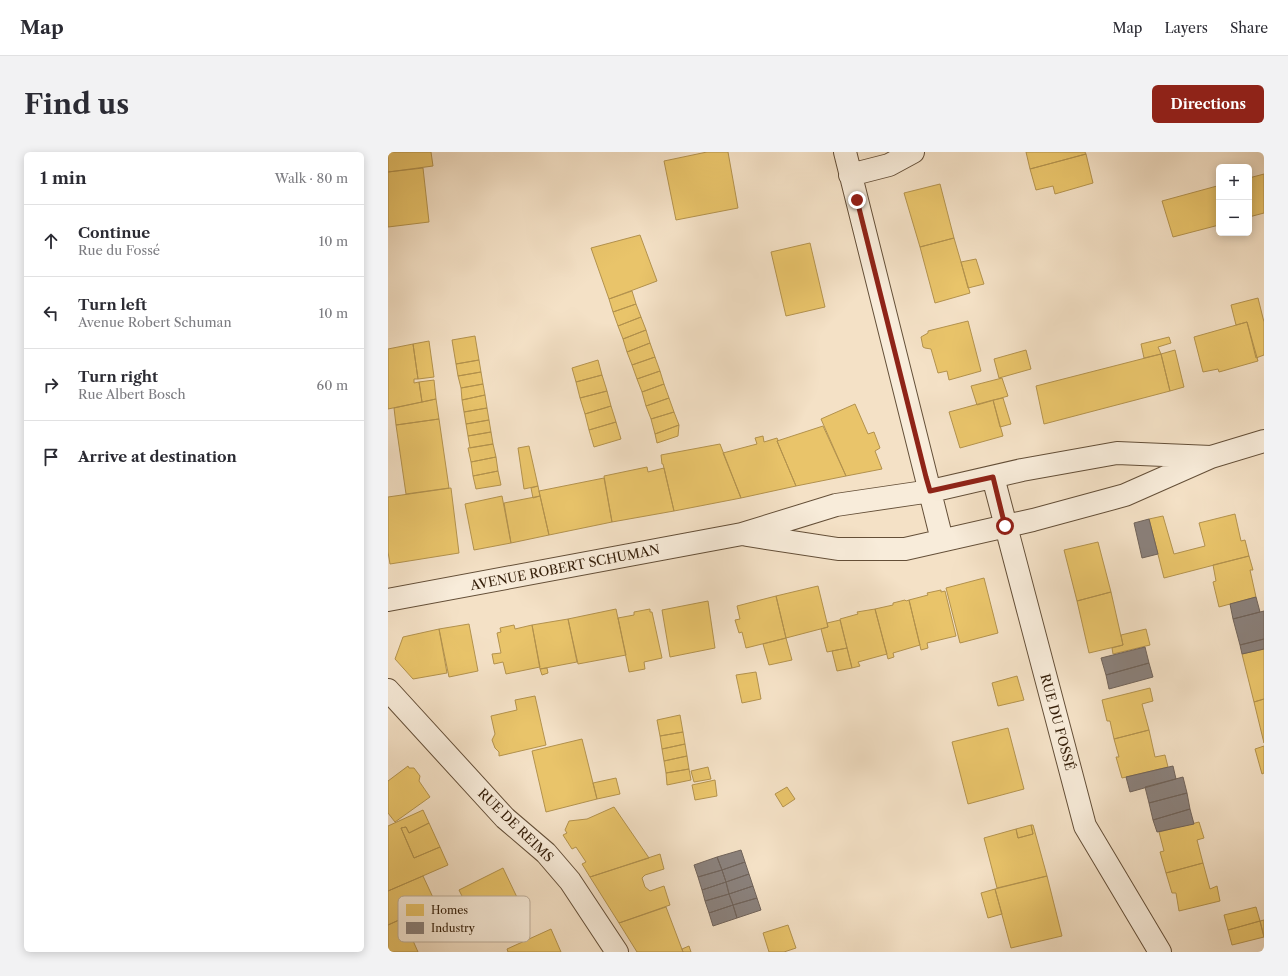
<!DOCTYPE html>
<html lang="en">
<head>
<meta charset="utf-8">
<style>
	:root { --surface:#fff; --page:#f2f2f3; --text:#2b2b33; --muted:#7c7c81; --line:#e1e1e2; --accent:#8f2418 }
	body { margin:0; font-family:"Libre Caslon Text",serif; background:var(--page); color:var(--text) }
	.controls { position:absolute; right:12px; top:12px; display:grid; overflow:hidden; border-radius:6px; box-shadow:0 2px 10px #0003 }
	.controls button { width:36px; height:36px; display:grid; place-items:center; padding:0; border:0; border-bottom:1px solid var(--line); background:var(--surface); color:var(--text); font:20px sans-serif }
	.stop { position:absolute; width:12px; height:12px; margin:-9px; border:3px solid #8f2418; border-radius:50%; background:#fff }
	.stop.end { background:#8f2418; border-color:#fff; box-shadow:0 1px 4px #0008 }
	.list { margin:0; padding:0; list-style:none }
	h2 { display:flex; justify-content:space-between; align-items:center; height:52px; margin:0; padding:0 16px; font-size:17px }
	h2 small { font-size:13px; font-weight:400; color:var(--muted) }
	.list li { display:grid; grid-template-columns:26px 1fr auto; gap:12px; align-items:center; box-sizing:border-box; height:72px; padding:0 16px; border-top:1px solid var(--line) }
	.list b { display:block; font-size:15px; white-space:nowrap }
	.list p { margin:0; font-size:13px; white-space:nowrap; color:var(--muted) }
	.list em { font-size:13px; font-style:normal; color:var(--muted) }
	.icon { flex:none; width:22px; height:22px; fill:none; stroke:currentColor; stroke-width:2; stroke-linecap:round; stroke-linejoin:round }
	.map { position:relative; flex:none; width:876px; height:800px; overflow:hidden; border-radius:6px }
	header { display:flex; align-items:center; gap:24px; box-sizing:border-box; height:56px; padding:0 20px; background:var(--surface); border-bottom:1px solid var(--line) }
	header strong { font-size:19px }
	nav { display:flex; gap:22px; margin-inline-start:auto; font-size:14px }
	.intro { display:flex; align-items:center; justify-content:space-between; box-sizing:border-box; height:96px; padding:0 24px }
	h1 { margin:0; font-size:28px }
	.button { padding:10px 18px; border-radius:6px; background:var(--accent); color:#fff; font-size:14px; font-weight:700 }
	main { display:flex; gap:24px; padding:0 24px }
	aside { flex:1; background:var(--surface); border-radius:6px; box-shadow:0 2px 10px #0003 }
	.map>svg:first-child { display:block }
	.homes { fill:#e9c46a; stroke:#b3924d }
	.industry { fill:#8a817c; stroke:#70635a }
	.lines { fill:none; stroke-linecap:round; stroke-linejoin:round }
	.minor-casing { stroke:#644f38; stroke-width:24 }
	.minor { stroke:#f8ecda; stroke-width:22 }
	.route { stroke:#8f2418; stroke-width:5 }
	.labels { text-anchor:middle; stroke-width:4; stroke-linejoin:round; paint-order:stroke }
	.street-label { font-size:13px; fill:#341e09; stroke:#f8ecda }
	.key { fill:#f8ecda; stroke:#bdae9b; stroke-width:1 }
	.key-label { font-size:11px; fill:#341e09 }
</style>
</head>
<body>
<header>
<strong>Map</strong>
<nav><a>Map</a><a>Layers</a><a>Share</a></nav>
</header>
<div class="intro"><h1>Find us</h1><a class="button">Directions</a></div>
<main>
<aside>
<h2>1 min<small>Walk · 80 m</small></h2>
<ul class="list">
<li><svg class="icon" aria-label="ahead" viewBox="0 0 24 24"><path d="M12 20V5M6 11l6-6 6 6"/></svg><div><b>Continue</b><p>Rue du Fossé</p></div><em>10 m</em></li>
<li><svg class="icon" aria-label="left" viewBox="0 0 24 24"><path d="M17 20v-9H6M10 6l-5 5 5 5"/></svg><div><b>Turn left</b><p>Avenue Robert Schuman</p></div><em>10 m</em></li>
<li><svg class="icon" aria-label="right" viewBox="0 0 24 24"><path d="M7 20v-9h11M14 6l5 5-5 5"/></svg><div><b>Turn right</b><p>Rue Albert Bosch</p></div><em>60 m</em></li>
<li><svg class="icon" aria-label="arrive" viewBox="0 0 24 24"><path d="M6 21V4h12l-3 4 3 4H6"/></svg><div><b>Arrive at destination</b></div></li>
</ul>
</aside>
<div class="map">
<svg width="876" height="800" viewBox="0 0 876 800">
	<rect width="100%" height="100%" fill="#f4e1c6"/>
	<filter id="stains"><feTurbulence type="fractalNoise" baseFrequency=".005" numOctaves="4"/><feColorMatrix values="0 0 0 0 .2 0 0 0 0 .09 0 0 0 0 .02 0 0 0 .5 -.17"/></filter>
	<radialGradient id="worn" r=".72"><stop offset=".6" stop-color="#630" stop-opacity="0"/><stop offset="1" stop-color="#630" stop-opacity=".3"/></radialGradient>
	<path class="homes" d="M0 0H43L45 14 0 20Z
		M319 0H340L350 56 288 68 276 9Z
		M638 0H697L698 2 642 17Z
		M698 2 705 31 667 42 665 34 648 38 642 17Z
		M35 16 41 70 0 75V20Z
		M876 22V61L861 65V26Z
		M552 32 566 86 532 95 516 41Z
		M829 34 831 41V73L785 85 774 49Z
		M252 83 269 129 221 147 203 96Z
		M566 86 582 141 547 151 532 95Z
		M422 91 437 155 398 164 383 100Z
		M588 107 596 132 580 136 573 110Z
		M244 139 248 152 225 160 221 147Z
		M870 146 876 170V203L868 206 859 170 848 173 843 153Z
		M248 152 253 165 230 174 225 160Z
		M253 165 258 178 235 187 230 174Z
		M580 169 593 219 561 228 559 219 550 221 543 197 537 196 535 195 533 185 540 181V179Z
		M859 170 870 209 831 220 830 217 815 220 806 185Z
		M258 178 262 191 239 200 235 187Z
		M87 184 91 208 68 212 64 188Z
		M781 185 783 191 770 195 773 202 756 206 753 192Z
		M41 189 46 225 30 227 25 192Z
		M262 191 267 205 244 213 239 200Z
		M25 192 30 227H26V231L31 230 34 250 0 257V197Z
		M638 198 643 217 611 226 606 207Z
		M787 198 796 235 782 239 773 202Z
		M773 202 782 239 656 272 648 234Z
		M267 205 272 219 249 227 244 213Z
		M91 208 93 220 70 224 68 212Z
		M210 208 214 223 188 230 184 216Z
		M272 219 276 232 254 240 249 227Z
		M93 220 95 232 73 236 70 224Z
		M214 223 219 239 192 246 188 230Z
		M614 226 620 244 589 253 583 234Z
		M46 228 48 247 34 250 31 230Z
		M95 232 97 243 74 248 73 236Z
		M276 232 281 246 258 254 254 240Z
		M219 239 223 254 197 262 192 246Z
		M97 243 99 256 76 260 74 248Z
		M281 246 286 260 263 267 258 254Z
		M615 246 623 272 612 275 605 248Z
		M48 247 51 267 8 273 6 256Z
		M605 248 615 284 572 296 561 260Z
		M467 252 480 282 486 280 492 296 487 299 494 317 458 324 433 267Z
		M223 254 228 270 201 278 197 262Z
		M99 256 101 268 78 272 76 260Z
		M286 260 291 273 267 282 263 267Z
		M51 267 61 336 18 342 8 273Z
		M101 268 103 280 80 284 78 272Z
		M228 270 233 287 206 295 201 278Z
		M291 273 290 284 269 291 267 282Z
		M435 274 458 324 408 334 389 289Z
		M103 280 105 292 82 296 80 284Z
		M375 284 376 290 389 286 390 288 389 289 408 334 353 346 335 301 369 292 367 286Z
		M105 292 108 305 83 310 80 296Z
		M332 292 353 346 286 359 275 312H274L273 303Z
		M141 294 150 334 136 337 130 296Z
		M108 305 110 319 85 324 83 310Z
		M259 315 260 320 276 316 286 359 224 370 216 324Z
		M110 319 113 333 88 337 85 324Z
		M216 326 224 370 161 383 151 339Z
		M150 334 152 344 145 346 143 336Z
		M63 336 71 401 2 412 0 400V345Z
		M114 344 123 391 86 398 77 352Z
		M152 344 161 383 123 391 116 351Z
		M847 362 853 389 857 388 861 404 776 426 761 367 775 364 786 402 817 394 811 371Z
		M710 390 723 440 689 449 676 398Z
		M861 404 865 418H862L868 445 831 455 825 430 828 429 825 413Z
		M596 426 610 481 572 491 558 436Z
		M430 434 440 475 398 486 388 444Z
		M553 438V440L557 439 568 484 539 491 540 496 533 498 521 448 540 443 539 441Z
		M723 440 735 493 701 501 689 449Z
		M388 444 398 486 358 496 354 480 351 481 347 468 352 467 349 454Z
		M517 448 518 449 521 448 532 493 505 501 506 505 500 507 487 457 505 453V451Z
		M320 449 327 496 282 505 274 458Z
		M228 457 238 503 190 512 180 467Z
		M262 457V460H264L274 506 256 510 257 517 241 520 230 466 246 463V460Z
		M487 457 499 502 470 510 472 514 464 516 452 467 470 462 469 460Z
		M180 467 189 510 152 517 144 473Z
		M452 468 459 496 439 500 433 477 440 475 439 471Z
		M81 472 90 519 61 525 51 477Z
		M126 473 127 477 144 473 152 515 118 522 115 510 106 512 104 502 113 501 109 481 113 480 112 476Z
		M51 477 59 521 25 527 7 507 15 485Z
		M758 477 762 493 725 502 724 496 735 493 733 483Z
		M398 486 404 508 381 513 375 492Z
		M459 496 464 516 449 519 444 499Z
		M876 497V547L866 550 854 502Z
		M159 516 160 521 154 523 152 517Z
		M368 520 373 547 354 551 348 523Z
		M629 524 636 548 610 554 604 531Z
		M762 536 765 549 754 552 761 578 726 587 722 569H719L714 548Z
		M147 544 158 593 111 604V600L107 596 104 588 107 582 103 564 129 558 127 548Z
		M876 547V591L866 550Z
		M292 563 295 580 272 584 269 568Z
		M620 576 636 637 580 652 564 590Z
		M761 578 767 605 777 603 780 615 734 626 728 605H731L726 587Z
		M295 580 297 592 274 597 272 584Z
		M194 587 209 647 158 660 144 599Z
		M297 592 299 604 276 609 274 597Z
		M876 594V621L874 622 867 597Z
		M299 604 301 617 278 621 276 609Z
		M20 614 21 616H26L32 624 31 629 42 645 7 670 0 661V629Z
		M320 615 323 627 306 630 303 619Z
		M301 617 303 628 279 633 278 621Z
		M228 626 232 642 209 647 205 631Z
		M327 628 329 644 307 648 304 633Z
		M399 635 407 647 395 655 387 642Z
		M226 655 261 706 202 725 194 712 198 710 188 695 184 697 175 683 179 681 177 678 181 669 199 667Z
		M35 658 41 671 21 681 18 675 13 676 26 706 52 695 60 713 0 739V674Z
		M811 670 816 686 809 688 815 711 778 721 772 700 776 699 771 680Z
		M41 671 52 695 26 706 13 676 18 675 21 681Z
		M643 673H645L659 724 609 736 596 686 628 677 630 686 645 682Z
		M643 673 645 682 630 686 628 677Z
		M272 702 276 717 257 723 254 726 257 735 262 739 276 734 282 753 231 771 202 725Z
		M815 711 822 737 829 734 832 749 791 759 788 741H784L778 721Z
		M115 716 137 762 93 783 71 738Z
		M35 724 48 752 0 773V739Z
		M659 724 674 784 623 796 607 737Z
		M607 737 614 762 600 766 593 741Z
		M278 755 295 800H249L231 771Z
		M868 755 872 769 840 778 836 763Z
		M15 766 30 800H0V773Z
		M876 768V785L872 769Z
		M872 769 876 785 844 793 840 778Z
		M400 773 408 796 396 800H381L375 781Z
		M163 777 173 800H120L119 797Z
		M301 794 303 800H295L294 797Z"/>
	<path class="industry" d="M761 367 770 402 754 406 746 371Z
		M868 445 872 460 845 467 842 452Z
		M876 459V487L852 493 845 467Z
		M876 487V497L854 502 852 493Z
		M757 495 761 511 718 523 713 506Z
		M761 511 765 525 721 537 718 523Z
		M785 614 788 627 742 640 738 625Z
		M795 625 799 641 761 651 757 635Z
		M799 641 802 657 765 668 761 651Z
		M802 657 806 672 769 680 765 668Z
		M353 698 357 710 334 718 329 705Z
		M329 705 334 718 310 725 306 713Z
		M357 710 361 722 338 730 334 718Z
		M334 718 338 730 314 738 310 725Z
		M361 722 365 734 341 742 338 730Z
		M338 730 341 742 317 749 314 738Z
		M365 734 369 746 345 753 341 742Z
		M341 742 345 753 321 761 317 749Z
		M369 746 373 758 349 766 345 753Z
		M345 753 349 766 325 774 321 761Z"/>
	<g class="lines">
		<g class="minor-casing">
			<path id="minor" d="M457 0 554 388
				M462 23 501 13 525 0
				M605 325 697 674 772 800
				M359 383 450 397H517L645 368 737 343 823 305 876 289
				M0 448 354 382 448 353 543 339 634 318 729 301 823 305
				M0 538 117 666 158 701 182 729 229 800"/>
		</g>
		<use href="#minor" class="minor"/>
	</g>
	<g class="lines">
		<path class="route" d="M469 48 538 325 542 339 605 325 617 374"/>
	</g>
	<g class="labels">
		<g class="street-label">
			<text transform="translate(177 415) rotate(-11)" y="5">AVENUE ROBERT SCHUMAN</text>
			<text transform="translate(670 570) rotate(75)" y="5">RUE DU FOSSÉ</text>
			<text transform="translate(128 673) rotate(44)" y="5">RUE DE REIMS</text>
		</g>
	</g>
	<rect x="10" y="744" width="132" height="46" rx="6" class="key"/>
	<rect x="18" y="752" width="18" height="12" fill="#e9c46a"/>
	<rect x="18" y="770" width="18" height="12" fill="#8a817c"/>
	<g class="key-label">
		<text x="43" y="762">Homes</text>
		<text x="43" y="780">Industry</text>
	</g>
	<rect width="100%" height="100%" filter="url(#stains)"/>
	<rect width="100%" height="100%" fill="url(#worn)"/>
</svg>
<div class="controls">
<button>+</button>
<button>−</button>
</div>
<div class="stop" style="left:617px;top:374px"></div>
<div class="stop end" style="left:469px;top:48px"></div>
</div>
</main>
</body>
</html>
